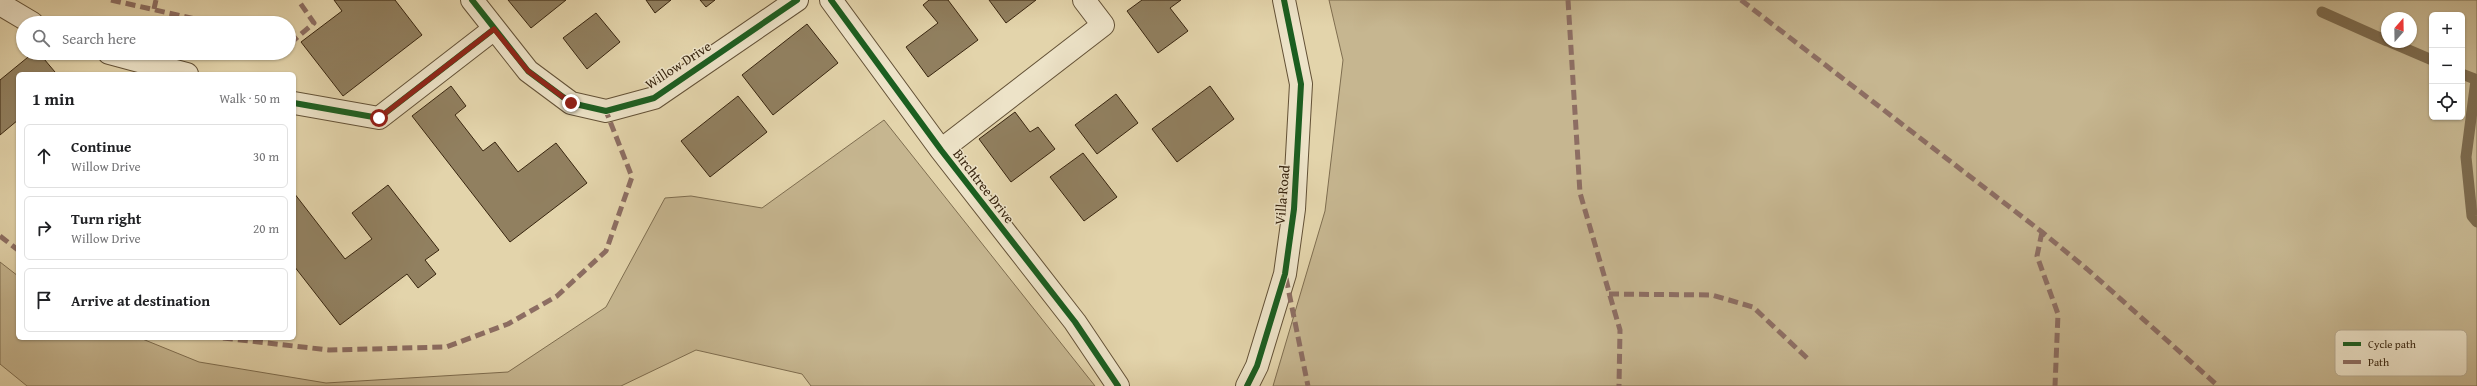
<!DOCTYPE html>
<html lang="en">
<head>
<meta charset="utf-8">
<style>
	:root { --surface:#fff; --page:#f6f6f6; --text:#202124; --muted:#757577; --line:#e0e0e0 }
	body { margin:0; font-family:"Gentium Book Plus",serif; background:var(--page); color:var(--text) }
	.controls { position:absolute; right:12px; top:12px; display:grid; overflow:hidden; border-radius:6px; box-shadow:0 1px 3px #0004 }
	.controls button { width:36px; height:36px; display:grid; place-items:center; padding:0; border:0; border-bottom:1px solid var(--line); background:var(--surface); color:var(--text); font:20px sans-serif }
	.compass { position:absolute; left:2381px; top:12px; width:36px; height:36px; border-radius:50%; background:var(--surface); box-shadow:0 1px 3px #0004; rotate:20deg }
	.stop { position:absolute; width:12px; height:12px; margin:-9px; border:3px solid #8f2418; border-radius:50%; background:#fff }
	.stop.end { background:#8f2418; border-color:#fff; box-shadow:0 1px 4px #0008 }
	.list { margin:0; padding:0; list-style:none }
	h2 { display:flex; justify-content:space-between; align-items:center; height:52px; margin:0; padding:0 16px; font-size:17px }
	h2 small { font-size:13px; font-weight:400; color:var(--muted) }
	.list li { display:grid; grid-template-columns:26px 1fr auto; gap:12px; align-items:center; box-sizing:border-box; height:64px; margin:0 8px 8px; padding:0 8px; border:1px solid var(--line); border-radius:6px }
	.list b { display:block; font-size:15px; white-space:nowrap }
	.list p { margin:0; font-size:13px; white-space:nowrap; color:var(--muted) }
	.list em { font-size:13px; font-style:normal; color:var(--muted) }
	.icon { flex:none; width:22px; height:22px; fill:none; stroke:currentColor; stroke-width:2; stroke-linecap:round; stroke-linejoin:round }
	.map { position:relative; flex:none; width:2477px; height:386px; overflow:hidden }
	.search { position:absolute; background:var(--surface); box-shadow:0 1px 3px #0004; left:16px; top:16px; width:280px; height:44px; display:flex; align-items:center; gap:10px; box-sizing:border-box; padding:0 14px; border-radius:22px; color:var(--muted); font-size:15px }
	.panel { position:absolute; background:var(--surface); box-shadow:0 1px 3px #0004; left:16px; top:72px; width:280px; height:268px; border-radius:6px }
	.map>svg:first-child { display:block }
	.green { fill:#c6b690; stroke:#7f6e50; fill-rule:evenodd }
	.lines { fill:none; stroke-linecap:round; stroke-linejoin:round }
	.stream { stroke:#7c6a4d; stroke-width:11 }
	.building { fill:#918060; stroke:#38250f }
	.minor-casing { stroke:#635136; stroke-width:24 }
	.minor { stroke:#ede3c8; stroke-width:22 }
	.quiet { stroke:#8d6e63; stroke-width:5; stroke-dasharray:10 5; stroke-linecap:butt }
	.cycleway-casing { stroke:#ede3c8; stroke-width:8 }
	.cycleway { stroke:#1b5e20; stroke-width:6 }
	.route { stroke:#8f2418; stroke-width:5 }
	.labels { text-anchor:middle; stroke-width:3; stroke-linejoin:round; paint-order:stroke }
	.street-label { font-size:14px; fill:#38250f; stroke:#ede3c8 }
	.key { fill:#ede3c8; stroke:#b7aa90; stroke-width:1 }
	.key-label { font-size:11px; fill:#38250f }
</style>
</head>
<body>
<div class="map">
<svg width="2477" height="386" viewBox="0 0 2477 386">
	<rect width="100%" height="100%" fill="#e3d4ab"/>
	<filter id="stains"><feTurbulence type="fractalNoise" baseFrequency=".005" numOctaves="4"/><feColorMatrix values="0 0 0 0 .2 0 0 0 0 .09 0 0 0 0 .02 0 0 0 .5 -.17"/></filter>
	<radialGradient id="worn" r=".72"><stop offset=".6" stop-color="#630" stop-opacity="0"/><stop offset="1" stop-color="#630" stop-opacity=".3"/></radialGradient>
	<path class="green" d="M1329 0H2477V386H1273L1325 211 1343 60ZM2432 15H2462V117H2432ZM2387 18H2411V42H2387Z
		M884 120 1095 386H811L802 374 696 350 621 386H27L0 364V262L18 276V338H140L199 362 326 383 508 372 606 307 665 198 691 196 762 208Z"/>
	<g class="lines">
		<path class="stream" d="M2322 12 2387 41
			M2390 42 2432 60
			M2462 74 2477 80
			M2476 80 2466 157 2472 216 2477 222"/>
	</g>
	<path class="building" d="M334 0H395L422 35 343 96 301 42 342 11Z
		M508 0H566L531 28Z
		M646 0H671L655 13Z
		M700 0H715L706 7Z
		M929 0H948L978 40 928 77 906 47 938 23 923 5Z
		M989 0H1036L1006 23Z
		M1142 0H1181L1170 8 1188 31 1158 53 1127 11Z
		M596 13 620 42 587 69 563 38Z
		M807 24 838 63 773 115 742 75Z
		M33 53H39L55 72 53 74H18V120L0 135V80Z
		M451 86 466 106 455 115 483 151 495 142 518 172 556 143 587 183 510 242 412 116Z
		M1210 86 1234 119 1177 162 1152 129Z
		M1116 94 1138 123 1097 154 1075 125Z
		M738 96 767 132 710 177 681 141Z
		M1015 112 1030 132 1038 127 1055 149 1011 182 979 139Z
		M1083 153 1117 197 1084 221 1050 177Z
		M388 185 439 250 425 260 436 274 418 288 407 274 340 325 294 266V193L345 259 372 239 352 213Z"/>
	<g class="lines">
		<g class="minor-casing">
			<path id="minor" d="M472 0 528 71 571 103 606 111 654 98 797 0
				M831 0 941 150 1075 322 1118 386
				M0 4 32 23
				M109 53 187 74
				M294 103 379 118 494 29
				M941 150 1103 25 1084 0
				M1247 386 1257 366 1285 274 1294 209 1301 84 1284 0"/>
		</g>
		<use href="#minor" class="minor"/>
		<path class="quiet" d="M111 0 213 23
			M1568 0 1580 193 1620 330 1619 386
			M1741 0 2042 232 2087 269 2218 386
			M154 9 156 0
			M289 40 293 41 314 23 298 0
			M2042 232 2037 256 2058 314 2055 386
			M0 236 18 250
			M1286 278 1308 386
			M1609 294 1712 295 1753 307 1808 359
			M223 338 329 350 446 347 508 324 557 296 606 251 632 177 606 111"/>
		<g class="cycleway-casing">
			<path id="cycleway" d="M472 0 528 71 571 103 606 111 654 98 797 0
				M831 0 941 150 1075 322 1118 386
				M294 103 379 118 494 29
				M1247 386 1257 366 1285 274 1294 209 1301 84 1284 0"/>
		</g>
		<use href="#cycleway" class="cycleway"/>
	</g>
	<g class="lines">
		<path class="route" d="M379 118 494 29 528 71 571 103"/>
	</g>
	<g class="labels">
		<g class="street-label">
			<text transform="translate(678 65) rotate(-33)" y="5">Willow Drive</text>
			<text transform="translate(984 186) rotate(52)" y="5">Birchtree Drive</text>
			<text transform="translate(1282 195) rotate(-85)" y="5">Villa Road</text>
		</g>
	</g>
	<rect x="2335" y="330" width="132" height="46" rx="6" class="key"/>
	<rect x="2343" y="342" width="18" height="4" fill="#1b5e20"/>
	<rect x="2343" y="360" width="18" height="4" fill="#8d6e63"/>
	<g class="key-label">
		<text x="2368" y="348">Cycle path</text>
		<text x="2368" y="366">Path</text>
	</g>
	<rect width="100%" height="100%" filter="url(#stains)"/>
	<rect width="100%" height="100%" fill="url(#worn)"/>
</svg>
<div class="controls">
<button>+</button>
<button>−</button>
<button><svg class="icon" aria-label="locate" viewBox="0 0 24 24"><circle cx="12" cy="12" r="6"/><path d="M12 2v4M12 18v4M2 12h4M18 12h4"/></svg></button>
</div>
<svg class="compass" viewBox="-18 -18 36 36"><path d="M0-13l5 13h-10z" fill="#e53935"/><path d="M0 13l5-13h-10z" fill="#757577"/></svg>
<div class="stop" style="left:379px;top:118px"></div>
<div class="stop end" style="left:571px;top:103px"></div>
<div class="search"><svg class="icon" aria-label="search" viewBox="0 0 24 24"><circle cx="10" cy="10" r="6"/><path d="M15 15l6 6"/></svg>Search here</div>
<section class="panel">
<h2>1 min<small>Walk · 50 m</small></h2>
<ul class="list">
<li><svg class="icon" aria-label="ahead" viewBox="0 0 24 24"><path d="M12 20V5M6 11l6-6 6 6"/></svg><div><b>Continue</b><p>Willow Drive</p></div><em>30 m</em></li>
<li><svg class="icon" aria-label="right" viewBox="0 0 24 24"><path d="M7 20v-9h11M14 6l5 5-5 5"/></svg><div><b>Turn right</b><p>Willow Drive</p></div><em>20 m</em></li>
<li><svg class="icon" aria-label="arrive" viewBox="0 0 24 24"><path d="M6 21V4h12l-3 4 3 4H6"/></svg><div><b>Arrive at destination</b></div></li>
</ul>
</section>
</div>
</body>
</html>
